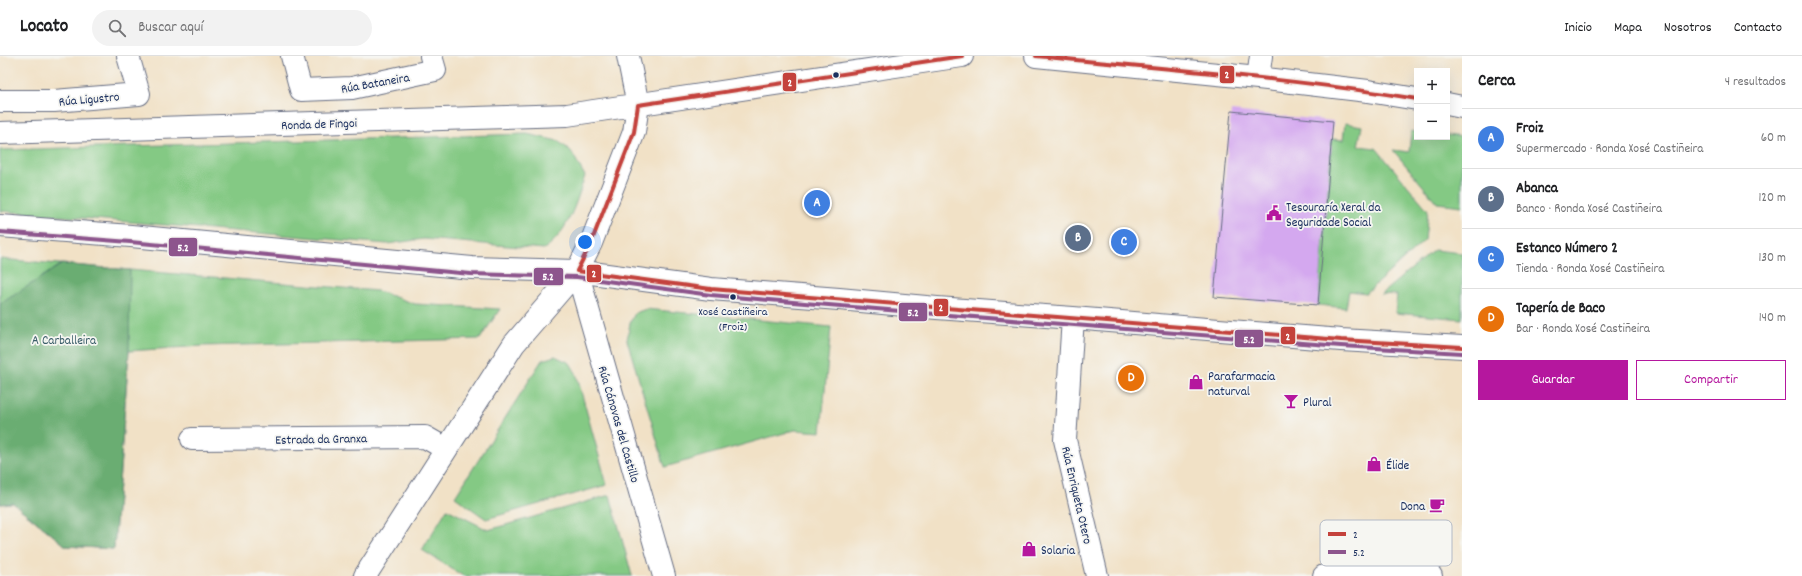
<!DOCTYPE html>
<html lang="es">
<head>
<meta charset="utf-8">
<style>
	:root { --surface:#fff; --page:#f2f2f2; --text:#202124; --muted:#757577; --line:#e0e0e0; --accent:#b5179e }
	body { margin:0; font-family:Dekko,sans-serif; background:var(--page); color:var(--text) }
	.controls { position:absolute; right:12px; top:12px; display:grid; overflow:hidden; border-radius:0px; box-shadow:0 4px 16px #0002 }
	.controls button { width:36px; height:36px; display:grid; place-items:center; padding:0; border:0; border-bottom:1px solid var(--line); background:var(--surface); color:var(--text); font:20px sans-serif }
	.you { position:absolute; left:585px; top:186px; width:14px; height:14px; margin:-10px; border:3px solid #fff; border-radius:50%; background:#1a73e8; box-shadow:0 0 0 6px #1a73e833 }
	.badge { display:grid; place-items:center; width:26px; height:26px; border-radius:50%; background:var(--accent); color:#fff; font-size:13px; font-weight:700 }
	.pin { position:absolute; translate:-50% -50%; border:2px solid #fff; box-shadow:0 1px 4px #0006 }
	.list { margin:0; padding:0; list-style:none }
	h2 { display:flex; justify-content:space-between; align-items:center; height:52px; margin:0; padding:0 16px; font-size:17px }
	h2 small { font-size:13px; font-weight:400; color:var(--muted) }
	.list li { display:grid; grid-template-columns:26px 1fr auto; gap:12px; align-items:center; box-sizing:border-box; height:60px; padding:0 16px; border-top:1px solid var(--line) }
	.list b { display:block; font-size:15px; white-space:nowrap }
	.list p { margin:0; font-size:13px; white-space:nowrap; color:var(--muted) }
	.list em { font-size:13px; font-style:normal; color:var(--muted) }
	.actions { display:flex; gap:8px; padding:12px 16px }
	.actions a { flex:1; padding:9px 0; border:1px solid var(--accent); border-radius:0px; text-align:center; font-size:14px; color:var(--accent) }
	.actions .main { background:var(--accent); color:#fff }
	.icon { flex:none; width:22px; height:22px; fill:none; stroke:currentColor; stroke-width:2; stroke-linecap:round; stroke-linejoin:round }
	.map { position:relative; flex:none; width:1462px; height:520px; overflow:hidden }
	header { display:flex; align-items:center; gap:24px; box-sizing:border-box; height:56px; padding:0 20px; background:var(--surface); border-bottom:1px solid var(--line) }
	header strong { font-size:19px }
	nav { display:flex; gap:22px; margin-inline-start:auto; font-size:14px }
	.search { width:280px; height:36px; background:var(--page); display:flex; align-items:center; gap:10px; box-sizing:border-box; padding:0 14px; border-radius:22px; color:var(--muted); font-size:15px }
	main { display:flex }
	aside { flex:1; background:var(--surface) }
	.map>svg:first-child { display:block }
	.green { fill:#84c984; stroke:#507c71 }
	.forest { fill:#6bad72; stroke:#436e68 }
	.building { fill:#d4a8ef }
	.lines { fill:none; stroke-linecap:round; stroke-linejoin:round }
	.minor-casing { stroke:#666d82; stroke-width:24 }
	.minor { stroke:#fff; stroke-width:22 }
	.bus-1-casing { stroke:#f6f6f2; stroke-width:7 }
	.bus-2-casing { stroke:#f6f6f2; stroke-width:7 }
	.bus-1 { stroke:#c4423c; stroke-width:4 }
	.bus-2 { stroke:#8d558d; stroke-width:4 }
	.bus-dot { fill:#1b2f5e; stroke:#f6f6f2; stroke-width:1.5 }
	.labels { text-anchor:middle; stroke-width:3.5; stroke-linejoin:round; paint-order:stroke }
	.bus-label { font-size:12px; fill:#1b2f5e; stroke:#f6f6f2 }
	.street-label { font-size:13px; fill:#1b2f5e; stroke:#f6f6f2 }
	.poi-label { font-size:13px; fill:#1b2f5e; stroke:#f6f6f2; text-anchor:start }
	.park-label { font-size:13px; fill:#3a5d69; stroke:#f6f6f2 }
	.key { fill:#f6f6f2; stroke:#b4bac6; stroke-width:1 }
	.key-label { font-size:11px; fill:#1b2f5e }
	.line-badge { stroke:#f6f6f2; stroke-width:1.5 }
	.badge-label { font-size:11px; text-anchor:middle; font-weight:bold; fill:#fff }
</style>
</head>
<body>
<header>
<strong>Locato</strong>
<div class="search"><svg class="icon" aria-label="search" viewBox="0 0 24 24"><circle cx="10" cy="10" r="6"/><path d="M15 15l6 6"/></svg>Buscar aquí</div>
<nav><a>Inicio</a><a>Mapa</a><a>Nosotros</a><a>Contacto</a></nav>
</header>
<main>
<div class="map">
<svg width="1462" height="520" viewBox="0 0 1462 520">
	<rect width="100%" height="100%" fill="#f6f6f2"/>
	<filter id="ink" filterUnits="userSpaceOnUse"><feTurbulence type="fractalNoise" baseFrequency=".025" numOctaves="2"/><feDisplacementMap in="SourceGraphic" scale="8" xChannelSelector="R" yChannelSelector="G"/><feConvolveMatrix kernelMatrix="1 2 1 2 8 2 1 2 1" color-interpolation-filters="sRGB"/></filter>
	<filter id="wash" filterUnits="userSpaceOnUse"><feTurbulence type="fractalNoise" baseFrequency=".012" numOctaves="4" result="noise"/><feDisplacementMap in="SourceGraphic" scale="16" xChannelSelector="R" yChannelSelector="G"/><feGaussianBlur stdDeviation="0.9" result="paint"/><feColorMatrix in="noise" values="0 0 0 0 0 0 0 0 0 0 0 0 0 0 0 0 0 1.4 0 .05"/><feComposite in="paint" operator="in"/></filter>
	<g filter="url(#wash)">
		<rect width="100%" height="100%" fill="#f1e1c6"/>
		<path class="green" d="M1345 67 1362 70 1358 90 1376 92 1428 154 1425 184 1366 237 1349 235 1346 252 1318 249 1332 83 1343 84Z
			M1411 75 1417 76V81H1447V79L1462 81V150L1437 147 1393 94 1409 96Z
			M527 78 558 85 571 95 585 120C576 147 568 177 544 193L424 183 387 188 0 155V94Z
			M1434 194 1462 197V263L1395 257 1397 239 1381 238Z
			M0 203 378 235 415 248 500 253 480 283 203 290 129 295 114 493 66 490 13 447 0 448Z
			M646 253 831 271 821 376 795 374 665 411 627 284 630 267 635 257Z
			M555 300 570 307 576 317 607 429 486 463 455 441 542 304Z
			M610 439 632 520H463L422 494 447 453 488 474Z"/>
		<path class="forest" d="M62 208 130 214 129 295 114 493 66 490 13 447 0 448V248Z"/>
		<g id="blocks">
			<path class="building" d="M1231 55 1333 65 1318 249 1214 241Z"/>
		</g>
	</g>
	<g filter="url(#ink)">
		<use href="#blocks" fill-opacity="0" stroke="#666d82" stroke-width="1"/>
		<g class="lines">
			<g class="minor-casing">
				<path id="minor" d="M292 0 301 34 352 32 435 14 431 0
					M1036 0 1258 22 1368 35 1417 43
					M1258 22 1261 0
					M0 45H54L139 38 128 0
					M1447 48 1462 51
					M0 77 567 59 962 0
					M0 170 131 180 472 212 577 215 711 233 839 243 937 252 1073 262 1341 284 1462 291
					M577 215 664 520
					M1073 262 1065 384 1097 520
					M192 383 425 381 446 393
					M365 520 514 288 577 215 591 187 634 76 638 49 628 0
					M1324 520C1357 511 1396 516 1431 520"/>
			</g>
			<use href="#minor" class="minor"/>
			<g class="bus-1-casing">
				<path id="bus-1" d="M962 0 638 49 634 76 591 187 577 215 711 233 1341 284 1462 291
					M1036 0C1163 13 1291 22 1417 43"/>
			</g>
			<g class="bus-2-casing">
				<path id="bus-2" d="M0 176 130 186 471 218 577 221 711 239 936 258 1341 290 1462 297"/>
			</g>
			<use href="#bus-1" class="bus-1"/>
			<use href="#bus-2" class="bus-2"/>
		</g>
	</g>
	<defs>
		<g id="civic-bare" transform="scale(1.2)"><path d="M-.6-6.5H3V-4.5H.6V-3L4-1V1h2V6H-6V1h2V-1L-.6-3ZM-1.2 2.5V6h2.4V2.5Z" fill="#b5179e" stroke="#f6f6f2" stroke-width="2.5" paint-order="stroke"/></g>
		<g id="shop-bare" transform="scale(1.2)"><path d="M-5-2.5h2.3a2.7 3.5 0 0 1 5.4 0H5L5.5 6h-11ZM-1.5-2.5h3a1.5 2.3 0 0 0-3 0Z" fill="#b5179e" stroke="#f6f6f2" stroke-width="2.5" paint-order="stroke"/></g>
		<g id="bar-bare" transform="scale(1.2)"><path d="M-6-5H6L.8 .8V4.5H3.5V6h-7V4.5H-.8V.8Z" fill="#b5179e" stroke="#f6f6f2" stroke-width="2.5" paint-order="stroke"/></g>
		<g id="cafe-bare" transform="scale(1.2)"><path d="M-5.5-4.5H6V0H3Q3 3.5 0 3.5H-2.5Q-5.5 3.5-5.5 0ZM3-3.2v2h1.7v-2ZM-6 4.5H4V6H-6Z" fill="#b5179e" stroke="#f6f6f2" stroke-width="2.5" paint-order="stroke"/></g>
	</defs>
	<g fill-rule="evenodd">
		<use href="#civic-bare" x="1274" y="157"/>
		<use href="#shop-bare" x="1196" y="326"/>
		<use href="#bar-bare" x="1291" y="345"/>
		<use href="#shop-bare" x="1374" y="408"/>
		<use href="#cafe-bare" x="1437" y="449"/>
		<use href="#shop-bare" x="1029" y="493"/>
	</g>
	<g class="bus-dot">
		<circle cx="836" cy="19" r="3.5"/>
		<circle cx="733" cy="241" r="3.5"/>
	</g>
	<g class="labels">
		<g class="bus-label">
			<text x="733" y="259">Xosé Castiñeira<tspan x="733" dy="15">(Froiz)</tspan></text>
		</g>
		<g class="street-label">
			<text transform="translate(375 26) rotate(-10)" y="5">Rúa Bataneira</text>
			<text transform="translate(89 42) rotate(-5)" y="5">Rúa Ligustro</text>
			<text transform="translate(319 67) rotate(-2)" y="5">Ronda de Fingoi</text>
			<text transform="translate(620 368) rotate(74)" y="5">Rúa Cánovas del Castillo</text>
			<text transform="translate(321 382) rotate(-1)" y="5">Estrada da Granxa</text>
			<text transform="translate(1078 439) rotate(77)" y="5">Rúa Enriqueta Otero</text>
		</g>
		<g class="poi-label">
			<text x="1286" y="155">Tesouraría Xeral da<tspan x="1286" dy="15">Seguridade Social</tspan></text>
			<text x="1208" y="324">Parafarmacia<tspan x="1208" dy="15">naturval</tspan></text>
			<text x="1303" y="350">Plural</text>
			<text x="1386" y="413">Élide</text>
			<text x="1425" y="454" text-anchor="end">Dona</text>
			<text x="1041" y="498">Solaria</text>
		</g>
		<g class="park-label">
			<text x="64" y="288">A Carballeira</text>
		</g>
	</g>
	<rect x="1320" y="464" width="132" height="46" rx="6" class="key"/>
	<rect x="1328" y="476" width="18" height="4" fill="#c4423c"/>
	<rect x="1328" y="494" width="18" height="4" fill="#8d558d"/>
	<g class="key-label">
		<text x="1353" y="482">2</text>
		<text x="1353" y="500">5.2</text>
	</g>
	<g class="line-badge">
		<rect x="1219" y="9" width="16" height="19" rx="4" fill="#c4423c"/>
		<rect x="782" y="16" width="15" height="20" rx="4" fill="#c4423c"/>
		<rect x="168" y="181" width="30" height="20" rx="4" fill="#8d558d"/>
		<rect x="586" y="208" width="16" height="19" rx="4" fill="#c4423c"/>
		<rect x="533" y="211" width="31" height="19" rx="4" fill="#8d558d"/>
		<rect x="933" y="242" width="16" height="19" rx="4" fill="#c4423c"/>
		<rect x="898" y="246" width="30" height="20" rx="4" fill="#8d558d"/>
		<rect x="1280" y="270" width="16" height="19" rx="4" fill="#c4423c"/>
		<rect x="1234" y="273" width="30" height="19" rx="4" fill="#8d558d"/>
	</g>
	<g class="badge-label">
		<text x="1227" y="22">2</text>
		<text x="790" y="30">2</text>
		<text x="183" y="195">5.2</text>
		<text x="594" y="221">2</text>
		<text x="548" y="224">5.2</text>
		<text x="941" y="255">2</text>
		<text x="913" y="260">5.2</text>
		<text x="1288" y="284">2</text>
		<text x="1249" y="287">5.2</text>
	</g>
</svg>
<div class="controls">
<button>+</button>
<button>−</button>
</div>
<div class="you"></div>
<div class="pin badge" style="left:817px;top:147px;background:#3f7fe0">A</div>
<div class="pin badge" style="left:1078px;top:182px;background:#5c6f8a">B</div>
<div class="pin badge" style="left:1124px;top:186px;background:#3f7fe0">C</div>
<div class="pin badge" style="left:1131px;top:322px;background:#e8710a">D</div>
</div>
<aside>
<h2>Cerca<small>4 resultados</small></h2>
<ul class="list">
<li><span class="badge" style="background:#3f7fe0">A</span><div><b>Froiz</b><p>Supermercado · Ronda Xosé Castiñeira</p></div><em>60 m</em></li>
<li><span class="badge" style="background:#5c6f8a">B</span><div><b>Abanca</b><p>Banco · Ronda Xosé Castiñeira</p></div><em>120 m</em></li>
<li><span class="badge" style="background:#3f7fe0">C</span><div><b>Estanco Número 2</b><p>Tienda · Ronda Xosé Castiñeira</p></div><em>130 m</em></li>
<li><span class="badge" style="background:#e8710a">D</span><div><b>Tapería de Baco</b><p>Bar · Ronda Xosé Castiñeira</p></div><em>140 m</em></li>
</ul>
<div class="actions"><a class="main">Guardar</a><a>Compartir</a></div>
</aside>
</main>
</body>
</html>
